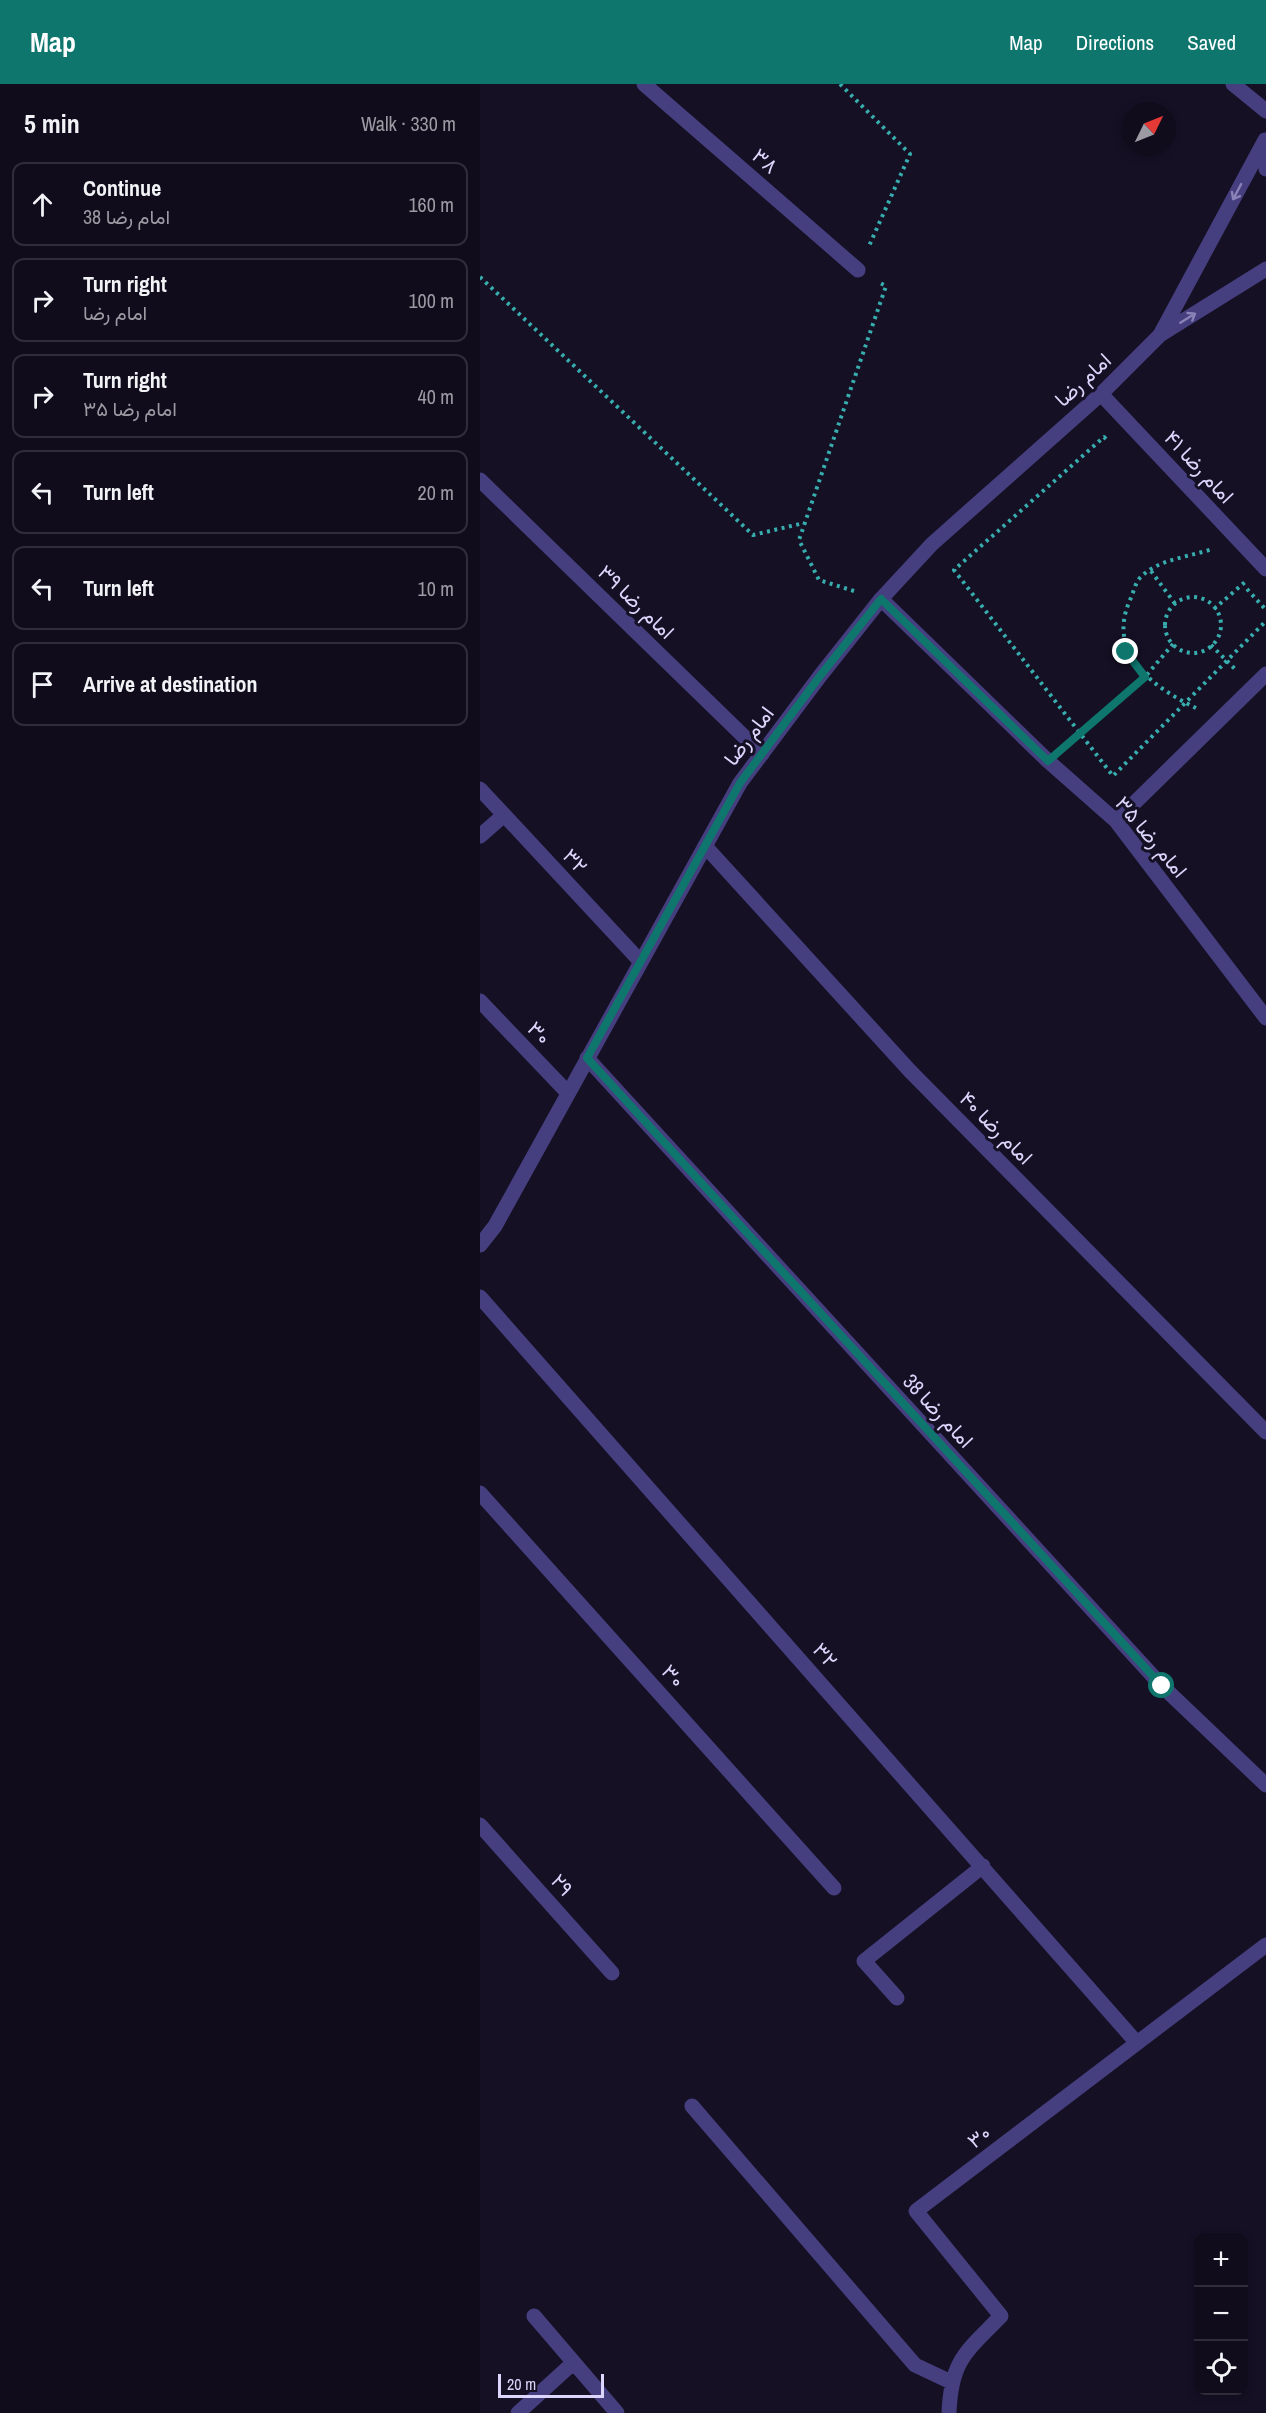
<!DOCTYPE html>
<html lang="en">
<head>
<meta charset="utf-8">
<style>
	:root { --surface:#100c1b; --page:#191524; --text:#f1f3f6; --muted:#9c9ba3; --line:#302c3a; --accent:#0f766e }
	body { margin:0; font-family:"Archivo Narrow",Vazirmatn,sans-serif; background:var(--page); color:var(--text) }
	.controls { position:absolute; right:18px; bottom:18px; display:grid; overflow:hidden; border-radius:12px; box-shadow:0 3px 9px #0003 }
	.controls button { width:54px; height:54px; display:grid; place-items:center; padding:0; border:0; border-bottom:2px solid var(--line); background:var(--surface); color:var(--text); font:30px sans-serif }
	.compass { position:absolute; left:642px; top:18px; width:54px; height:54px; border-radius:50%; background:var(--surface); box-shadow:0 3px 9px #0003; rotate:47deg }
	.scale { position:absolute; left:18px; bottom:15px; width:106px; box-sizing:border-box; padding-left:6px; border:3px solid #ddd6fc; border-top:0; font-size:16px; line-height:21px; white-space:nowrap; color:#ddd6fc; -webkit-text-stroke:4px #151024; paint-order:stroke }
	.stop { position:absolute; width:18px; height:18px; margin:-14px; border:4px solid #0f766e; border-radius:50%; background:#fff }
	.stop.end { background:#0f766e; border-color:#fff; box-shadow:0 2px 6px #0008 }
	.list { margin:0; padding:0; list-style:none }
	h2 { display:flex; justify-content:space-between; align-items:center; height:78px; margin:0; padding:0 24px; font-size:26px }
	h2 small { font-size:20px; font-weight:400; color:var(--muted) }
	.list li { display:grid; grid-template-columns:39px 1fr auto; gap:18px; align-items:center; box-sizing:border-box; height:84px; margin:0 12px 12px; padding:0 12px; border:2px solid var(--line); border-radius:12px }
	.list b { display:block; font-size:22px; white-space:nowrap }
	.list p { margin:0; font-size:20px; white-space:nowrap; color:var(--muted) }
	.list em { font-size:20px; font-style:normal; color:var(--muted) }
	.icon { flex:none; width:33px; height:33px; fill:none; stroke:currentColor; stroke-width:2; stroke-linecap:round; stroke-linejoin:round }
	.map { position:relative; flex:none; width:786px; height:2329px; overflow:hidden }
	header { display:flex; align-items:center; gap:36px; box-sizing:border-box; height:84px; padding:0 30px; background:var(--accent); color:#fff }
	header strong { font-size:28px }
	nav { display:flex; gap:33px; margin-inline-start:auto; font-size:21px }
	main { display:flex }
	aside { flex:1; background:var(--surface) }
	.map>svg:first-child { display:block }
	.lines { fill:none; stroke-linecap:round; stroke-linejoin:round }
	.path { stroke:#38adae; stroke-width:4; stroke-dasharray:3 4.5; stroke-linecap:butt }
	.minor { stroke:#453f7f; stroke-width:15 }
	.tertiary { stroke:#453f7f; stroke-width:15 }
	.oneway { stroke:#8983b7 }
	.route { stroke:#0f766e; stroke-width:8 }
	.labels { text-anchor:middle; stroke-width:6; stroke-linejoin:round; paint-order:stroke }
	.street-label { font-size:21px; fill:#ddd6fc; stroke:#151024 }
</style>
</head>
<body>
<header>
<strong>Map</strong>
<nav><a>Map</a><a>Directions</a><a>Saved</a></nav>
</header>
<main>
<aside>
<h2>5 min<small>Walk · 330 m</small></h2>
<ul class="list">
<li><svg class="icon" aria-label="ahead" viewBox="0 0 24 24"><path d="M12 20V5M6 11l6-6 6 6"/></svg><div><b>Continue</b><p>امام رضا 38</p></div><em>160 m</em></li>
<li><svg class="icon" aria-label="right" viewBox="0 0 24 24"><path d="M7 20v-9h11M14 6l5 5-5 5"/></svg><div><b>Turn right</b><p>امام رضا</p></div><em>100 m</em></li>
<li><svg class="icon" aria-label="right" viewBox="0 0 24 24"><path d="M7 20v-9h11M14 6l5 5-5 5"/></svg><div><b>Turn right</b><p>امام رضا ۳۵</p></div><em>40 m</em></li>
<li><svg class="icon" aria-label="left" viewBox="0 0 24 24"><path d="M17 20v-9H6M10 6l-5 5 5 5"/></svg><div><b>Turn left</b></div><em>20 m</em></li>
<li><svg class="icon" aria-label="left" viewBox="0 0 24 24"><path d="M17 20v-9H6M10 6l-5 5 5 5"/></svg><div><b>Turn left</b></div><em>10 m</em></li>
<li><svg class="icon" aria-label="arrive" viewBox="0 0 24 24"><path d="M6 21V4h12l-3 4 3 4H6"/></svg><div><b>Arrive at destination</b></div></li>
</ul>
</aside>
<div class="map">
<svg width="786" height="2329" viewBox="0 0 786 2329">
	<rect width="100%" height="100%" fill="#151024"/>
	<g class="lines">
		<path class="path" d="M360 0 430 70 389 162
			M0 193 273 451 324 439
			M626 355 624 353 474 486 633 692 786 537
			M671 487 696 521
			M767 505 786 526
			M374 507 339 496 319 456 406 202 398 198
			M685 541a28 28 0 1 1 56 0a28 28 0 1 1-56 0Z
			M734 525 765 498
			M731 561 756 586
			M716 624C673 603 626 570 650 516 653 510 655 500 659 495 676 475 710 473 732 465
			M588 660 665 593 693 560"/>
		<path class="minor" d="M164 0 378 186
			M621 310 786 485
			M0 396 282 670
			M401 515 568 677 636 737 786 934
			M0 705 160 877
			M636 737 786 590
			M0 752 24 731
			M225 762 430 987 786 1348
			M0 917 88 1009
			M107 974 682 1602 786 1701
			M0 1213 657 1959
			M0 1409 354 1804
			M0 1741 132 1889
			M417 1914 384 1877 503 1782
			M212 2022 435 2281 471 2298
			M54 2232 137 2329
			M38 2329 93 2279
			M469 2329C471 2276 486 2268 521 2232L436 2127 786 1861"/>
		<path class="tertiary" d="M753 0 786 27
			M785 56 680 251 786 185
			M785 58 786 85
			M0 1161 15 1142 260 699 340 592 401 515 452 460 621 310 680 251"/>
	</g>
	<defs><path id="oneway-shaft" d="M-6 0H5M1.5-3L5.5 0L1.5 3" fill="none" stroke-width="1.6" stroke-linecap="round" stroke-linejoin="round" transform="scale(1.5)"/></defs>
	<g class="oneway">
		<use href="#oneway-shaft" transform="translate(757 108) rotate(118)"/>
		<use href="#oneway-shaft" transform="translate(708 234) rotate(-32)"/>
	</g>
	<g class="lines">
		<path class="route" d="M646 568 665 593 568 677 401 515 340 592 260 699 107 974 682 1602"/>
	</g>
	<g class="labels">
		<g class="street-label">
			<text transform="translate(285 77) rotate(41)" y="7">۳۸</text>
			<text transform="translate(603 296) rotate(-43)" y="7">امام رضا</text>
			<text transform="translate(719 383) rotate(47)" y="7">امام رضا ۴۱</text>
			<text transform="translate(156 518) rotate(44)" y="7">امام رضا ۳۹</text>
			<text transform="translate(269 652) rotate(-53)" y="7">امام رضا</text>
			<text transform="translate(671 753) rotate(50)" y="7">امام رضا ۳۵</text>
			<text transform="translate(95 777) rotate(47)" y="7">۳۲</text>
			<text transform="translate(59 949) rotate(46)" y="7">۳۰</text>
			<text transform="translate(516 1044) rotate(45)" y="7">امام رضا ۴۰</text>
			<text transform="translate(458 1327) rotate(47)" y="7">امام رضا 38</text>
			<text transform="translate(345 1571) rotate(49)" y="7">۳۲</text>
			<text transform="translate(193 1592) rotate(48)" y="7">۳۰</text>
			<text transform="translate(82 1801) rotate(48)" y="7">۲۹</text>
			<text transform="translate(499 2053) rotate(-37)" y="7">۳۰</text>
		</g>
	</g>
</svg>
<div class="controls">
<button>+</button>
<button>−</button>
<button><svg class="icon" aria-label="locate" viewBox="0 0 24 24"><circle cx="12" cy="12" r="6"/><path d="M12 2v4M12 18v4M2 12h4M18 12h4"/></svg></button>
</div>
<svg class="compass" viewBox="-18 -18 36 36"><path d="M0-13l5 13h-10z" fill="#e53935"/><path d="M0 13l5-13h-10z" fill="#9c9ba3"/></svg>
<div class="scale">20 m</div>
<div class="stop" style="left:682px;top:1602px"></div>
<div class="stop end" style="left:646px;top:568px"></div>
</div>
</main>
</body>
</html>
